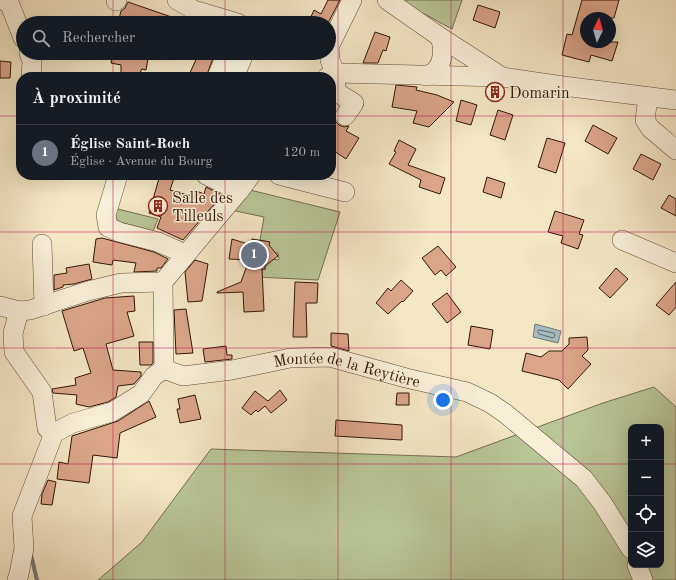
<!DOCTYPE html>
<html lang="fr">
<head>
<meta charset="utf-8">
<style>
	:root { --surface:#171b24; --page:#242831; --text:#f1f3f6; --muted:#9ea1a6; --line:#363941; --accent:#1a73e8 }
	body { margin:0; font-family:"Old Standard TT",serif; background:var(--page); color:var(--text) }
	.controls { position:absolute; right:12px; bottom:12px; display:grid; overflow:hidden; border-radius:8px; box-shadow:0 4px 16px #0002 }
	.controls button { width:36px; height:36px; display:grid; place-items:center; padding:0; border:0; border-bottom:1px solid var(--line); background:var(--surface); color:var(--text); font:20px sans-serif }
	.compass { position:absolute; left:580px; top:12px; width:36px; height:36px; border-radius:50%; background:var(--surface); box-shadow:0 4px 16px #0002; rotate:5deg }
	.you { position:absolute; left:443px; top:400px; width:14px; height:14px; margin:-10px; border:3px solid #fff; border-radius:50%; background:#1a73e8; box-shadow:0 0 0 6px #1a73e833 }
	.badge { display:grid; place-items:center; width:26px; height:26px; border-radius:50%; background:var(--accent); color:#fff; font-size:13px; font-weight:700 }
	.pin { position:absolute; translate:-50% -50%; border:2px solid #fff; box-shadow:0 1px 4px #0006 }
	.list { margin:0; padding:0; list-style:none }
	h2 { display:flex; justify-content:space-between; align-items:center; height:52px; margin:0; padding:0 16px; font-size:17px }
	h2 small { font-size:13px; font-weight:400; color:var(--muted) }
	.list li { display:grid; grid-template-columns:26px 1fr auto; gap:12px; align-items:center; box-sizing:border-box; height:56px; padding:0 16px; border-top:1px solid var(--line) }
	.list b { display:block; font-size:15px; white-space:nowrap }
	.list p { margin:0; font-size:13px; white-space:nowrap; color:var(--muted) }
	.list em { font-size:13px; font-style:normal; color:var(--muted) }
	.icon { flex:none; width:22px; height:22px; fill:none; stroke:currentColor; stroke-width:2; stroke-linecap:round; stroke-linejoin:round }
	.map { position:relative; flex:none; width:676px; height:580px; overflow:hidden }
	.search { position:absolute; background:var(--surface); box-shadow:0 4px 16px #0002; left:16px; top:16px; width:320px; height:44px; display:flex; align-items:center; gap:10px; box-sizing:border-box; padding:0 14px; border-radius:22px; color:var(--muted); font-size:15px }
	.panel { position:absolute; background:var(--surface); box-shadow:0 4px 16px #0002; left:16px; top:72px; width:320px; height:108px; border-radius:16px }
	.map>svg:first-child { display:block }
	.green { fill:#b9c696; stroke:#756e4f; fill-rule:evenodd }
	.water { fill:#a2bcc0; stroke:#757a76 }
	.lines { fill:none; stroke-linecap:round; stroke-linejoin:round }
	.shore { stroke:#6a6964; stroke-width:1 }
	.stream { stroke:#757a76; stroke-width:4 }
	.building { fill:#dba588; stroke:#311608 }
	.minor-casing { stroke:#624a37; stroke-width:20 }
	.minor { stroke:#f8efd9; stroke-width:19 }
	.grid { fill:none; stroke:#c2185b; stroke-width:1; stroke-opacity:0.55 }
	.labels { text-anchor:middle; stroke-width:3; stroke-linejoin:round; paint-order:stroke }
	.poi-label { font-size:16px; fill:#311608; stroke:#f8efd9; text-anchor:start }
	.street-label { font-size:16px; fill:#311608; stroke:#f8efd9 }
</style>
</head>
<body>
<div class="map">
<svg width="676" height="580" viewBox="0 0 676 580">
	<rect width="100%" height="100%" fill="#f4e7c4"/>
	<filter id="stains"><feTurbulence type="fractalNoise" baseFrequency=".005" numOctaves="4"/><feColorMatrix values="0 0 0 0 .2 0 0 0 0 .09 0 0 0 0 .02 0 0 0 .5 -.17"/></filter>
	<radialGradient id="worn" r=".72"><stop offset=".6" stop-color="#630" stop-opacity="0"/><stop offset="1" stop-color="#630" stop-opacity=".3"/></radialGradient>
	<path class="green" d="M402 0H462L452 29 402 2Z
		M246 189 340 212 318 280 257 277 259 269 265 270 266 263 273 259 277 260 279 259 278 253H275L269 247V242L260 240 264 217 231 210Z
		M114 208 158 219 153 231 120 222 113 216Z
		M654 387 676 407V580H98L142 542 211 449 456 457 603 403ZM631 427H661V565H631Z"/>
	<path class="water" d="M535 324 561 331 558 343 533 337Z"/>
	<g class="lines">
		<path class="shore" d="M539 330 554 333 555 336 553 338 539 334 538 332Z"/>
		<path class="stream" d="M31 555 37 580"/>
	</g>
	<path class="building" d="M328 0H340L328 23H317L310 19 314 10 321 14Z
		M582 0H619L614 18H586V42H618L612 61 591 55 589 62 562 55 567 34 572 35Z
		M128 2 186 22V23H118L121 11 125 8Z
		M478 5 500 12 495 28 473 20Z
		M375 32 390 37 386 51 383 50 378 63H363Z
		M113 53H149L146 70 142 69 138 77H121V65L111 63Z
		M199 53H215L206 77H188Z
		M0 61 11 62 10 78H0Z
		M396 85 417 87 416 90 437 95 454 102 429 127 413 123 417 111 392 107Z
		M461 100 477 105 471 125 456 121Z
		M498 110 513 115 505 140 490 135Z
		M331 114 334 116 335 121 339 125 344 127 349 126 346 131 359 138 346 159 331 149Z
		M593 125 617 138 608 154 585 141Z
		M547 138 565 143 556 173 538 167Z
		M399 140 416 149 408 165 445 178 440 194 419 187 421 180 389 164 396 152 394 151Z
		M641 154 661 164 653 180 633 169Z
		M160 175H175L170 190 192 196 194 190 204 194 206 187 222 195 183 240 157 228 161 217 149 213Z
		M487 177 505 183 501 198 483 192Z
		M669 195 676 199V216L661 208Z
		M555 211 584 220 579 234 583 235 578 249 561 243 563 236 548 232Z
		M102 238 154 252 168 259 161 268H157V271L134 272 136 263 113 260 112 265 93 262 96 239Z
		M232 239 251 245 252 239 270 242 269 245 278 256 265 266V269H262L264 311 244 312 243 292 217 293V292L241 282 249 260 229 259Z
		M438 246 456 267 446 276 441 270 435 275 422 258Z
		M195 260 208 264 202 301 188 302 185 272Z
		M89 264 92 279 74 284 63 285V287L54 290V275L67 273 66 268Z
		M616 268 628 279 610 298 599 288Z
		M401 280 413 291 403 302 402 301 388 314 376 303 388 288 391 291Z
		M295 282 318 283 317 303H306L307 337H293Z
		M676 282V307L669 315 656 305Z
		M447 293 461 312 447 323 432 304Z
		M134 296 135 311 127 312 134 336 106 344 113 370 141 372V376L134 384 118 386 116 397 108 402 89 407 76 404 77 395 53 393 52 389 76 385 75 378 91 373 83 348 74 351 62 311 105 298Z
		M186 309 193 353 176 354 174 310Z
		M471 326 493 330 490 349 468 345Z
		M331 333 348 334 349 351 331 346Z
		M587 337 588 350 582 356 591 364 568 389 559 380 522 371 526 353 541 357 549 351H562L569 344V338Z
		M139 342H153V363L151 365H140Z
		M226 346 227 355H232V359L205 362 203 349Z
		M280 390 287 400 271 413 265 406 258 412 256 410 251 415 242 408 255 391 268 401Z
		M397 393H409V405H396Z
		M195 395 201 419 180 423 177 409H180L178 399Z
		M149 401 156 417 120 433 117 458 93 455 89 483 57 479 59 462 68 464 72 436 118 421Z
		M336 420 402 425V440L335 436Z
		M48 480 56 482 52 505 41 504 42 494Z"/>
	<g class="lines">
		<g class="minor-casing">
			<g id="minor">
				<path d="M4 0 10 5 23 38"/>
				<path d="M177 0 194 10 238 23"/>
				<path d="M387 0 440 37 502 77"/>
				<path d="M116 1 117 0"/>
				<path d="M329 47 330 60 335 73 336 92 354 103 345 116"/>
				<path d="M329 47 352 0"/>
				<path d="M29 53 32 61 31 77"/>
				<path d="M426 76C429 74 433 73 435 71 444 62 444 47 440 37"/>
				<path d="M217 77 227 53"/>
				<path d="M234 77 242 59 241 53"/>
				<path d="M327 77 335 73 502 77 563 86 676 100"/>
				<path d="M648 97 645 120 650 128 676 150"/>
				<path d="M118 175 106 215 108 227 119 232 158 242 185 254"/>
				<path d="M206 175 239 191"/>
				<path d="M279 175 345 192"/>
				<path d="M622 240 676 263"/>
				<path d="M42 244 44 306"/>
				<path d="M0 306 19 311 30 310 88 291 121 283 163 282"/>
				<path d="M19 311 13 333 14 352 42 392 47 428 54 433"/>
				<path id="s1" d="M164 369 183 376 232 370 290 358 330 357 406 378 467 392 490 403 506 414 584 479 603 504 631 549"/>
				<path d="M164 369 163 282 239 191 251 175"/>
				<path d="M637 565 643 580"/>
				<path d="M17 580 19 574 24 548 22 516 54 433 73 423 112 412 141 394 154 376 164 369"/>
			</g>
		</g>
		<use href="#minor" class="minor"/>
	</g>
	<path class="grid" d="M113 0V23M225 0V23M338 0V580M451 0V580M563 0V580M113 53V77M225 53V77M0 116H21M331 116H676M113 175V580M225 175V580M0 232H676M0 348H676M0 464H631M661 464H676"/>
	<defs>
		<g id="building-ring" transform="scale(1)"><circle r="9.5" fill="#f8efd9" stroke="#8f2418" stroke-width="1.5"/><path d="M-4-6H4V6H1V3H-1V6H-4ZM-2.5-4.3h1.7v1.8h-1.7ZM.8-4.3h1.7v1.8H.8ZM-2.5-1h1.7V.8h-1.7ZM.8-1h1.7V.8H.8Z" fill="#8f2418"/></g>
	</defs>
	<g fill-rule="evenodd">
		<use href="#building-ring" x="495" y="92"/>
		<use href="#building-ring" x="158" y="206"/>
	</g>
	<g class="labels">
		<g class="poi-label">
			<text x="509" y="98">Domarin</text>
			<text x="172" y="203">Salle des<tspan x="172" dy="18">Tilleuls</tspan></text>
		</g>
		<g class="street-label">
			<text dy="6" stroke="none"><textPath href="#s1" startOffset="187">Montée de la Reytière</textPath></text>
		</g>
	</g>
	<rect width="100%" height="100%" filter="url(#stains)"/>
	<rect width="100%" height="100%" fill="url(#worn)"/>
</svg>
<div class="controls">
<button>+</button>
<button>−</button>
<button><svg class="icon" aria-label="locate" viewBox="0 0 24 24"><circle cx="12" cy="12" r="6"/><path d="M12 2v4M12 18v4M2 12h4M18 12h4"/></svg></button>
<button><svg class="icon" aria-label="layers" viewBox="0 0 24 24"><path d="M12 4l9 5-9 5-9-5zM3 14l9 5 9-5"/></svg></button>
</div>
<svg class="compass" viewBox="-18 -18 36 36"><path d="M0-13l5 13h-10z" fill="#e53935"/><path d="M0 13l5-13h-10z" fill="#9ea1a6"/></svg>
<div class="you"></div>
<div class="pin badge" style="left:254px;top:255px;background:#6b7280">1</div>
<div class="search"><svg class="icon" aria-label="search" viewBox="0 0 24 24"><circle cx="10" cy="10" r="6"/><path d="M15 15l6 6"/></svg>Rechercher</div>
<section class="panel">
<h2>À proximité<small></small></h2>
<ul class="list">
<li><span class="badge" style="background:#6b7280">1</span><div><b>Église Saint-Roch</b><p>Église · Avenue du Bourg</p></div><em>120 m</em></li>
</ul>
</section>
</div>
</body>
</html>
